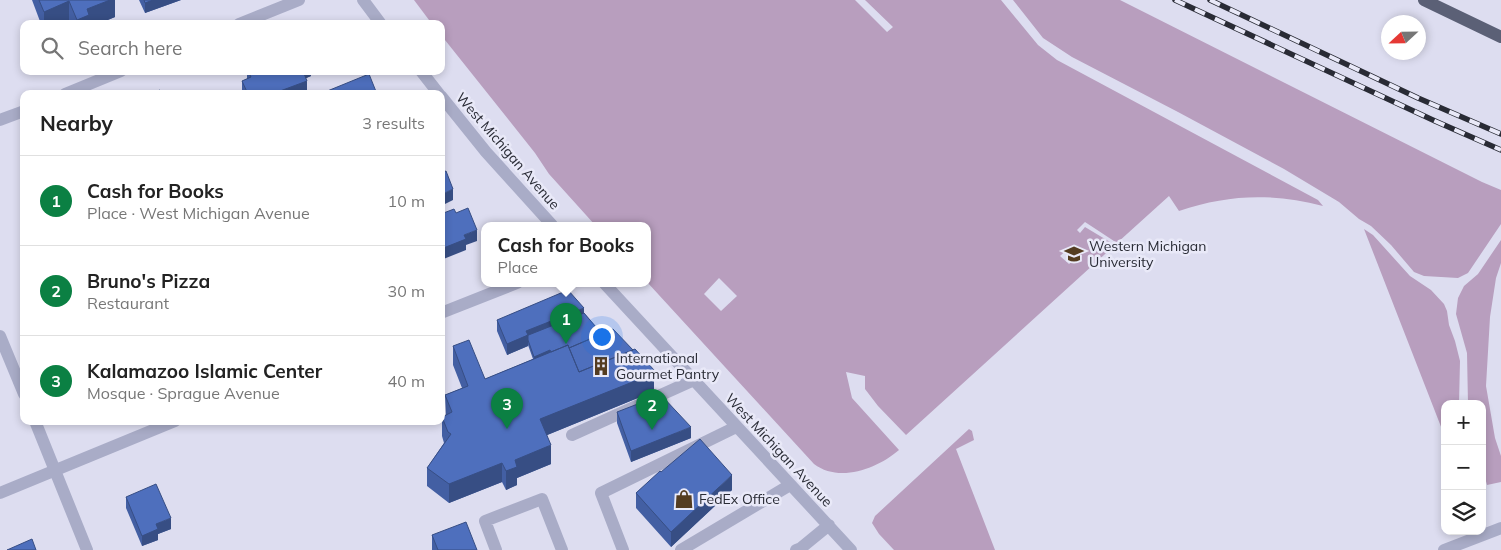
<!DOCTYPE html>
<html lang="en">
<head>
<meta charset="utf-8">
<style>
	:root { --surface:#fff; --page:#f2f2f2; --text:#222; --muted:#767676; --line:#e0e0e0; --accent:#0b8043 }
	body { margin:0; font-family:Mulish,sans-serif; background:var(--page); color:var(--text) }
	.controls { position:absolute; right:15px; bottom:15px; display:grid; overflow:hidden; border-radius:10px; box-shadow:0 2px 8px #0003 }
	.controls button { width:45px; height:45px; display:grid; place-items:center; padding:0; border:0; border-bottom:1px solid var(--line); background:var(--surface); color:var(--text); font:25px sans-serif }
	.compass { position:absolute; left:1381px; top:15px; width:45px; height:45px; border-radius:50%; background:var(--surface); box-shadow:0 2px 8px #0003; rotate:248deg }
	.you { position:absolute; left:601px; top:336px; width:18px; height:18px; margin:-12px; border:4px solid #fff; border-radius:50%; background:#1a73e8; box-shadow:0 0 0 8px #1a73e833 }
	.badge { display:grid; place-items:center; width:32px; height:32px; border-radius:50%; background:var(--accent); color:#fff; font-size:16px; font-weight:700 }
	.pin { position:absolute; translate:-50% -41px; filter:drop-shadow(0 1px 2px #0008) }
	.pin::after { content:''; position:absolute; top:26px; width:18px; height:15px; background:inherit; clip-path:polygon(0 0,100% 0,50% 100%) }
	.popup { position:absolute; left:481px; top:222px; width:170px; height:65px; box-sizing:border-box; display:grid; place-content:center; border-radius:10px; background:var(--surface); filter:drop-shadow(0 1px 4px #0005); font-size:16px; white-space:nowrap; color:var(--muted) }
	.popup b { font-size:19px; color:var(--text) }
	.popup::after { content:''; position:absolute; left:50%; top:100%; margin-left:-10px; border:10px solid transparent; border-top-color:var(--surface) }
	.list { margin:0; padding:0; list-style:none }
	h2 { display:flex; justify-content:space-between; align-items:center; height:65px; margin:0; padding:0 20px; font-size:21px }
	h2 small { font-size:16px; font-weight:400; color:var(--muted) }
	.list li { display:grid; grid-template-columns:32px 1fr auto; gap:15px; align-items:center; box-sizing:border-box; height:90px; padding:0 20px; border-top:1px solid var(--line) }
	.list b { display:block; font-size:19px; white-space:nowrap }
	.list p { margin:0; font-size:16px; white-space:nowrap; color:var(--muted) }
	.list em { font-size:16px; font-style:normal; color:var(--muted) }
	.icon { flex:none; width:28px; height:28px; fill:none; stroke:currentColor; stroke-width:2; stroke-linecap:round; stroke-linejoin:round }
	.map { position:relative; flex:none; width:1501px; height:550px; overflow:hidden }
	.search { position:absolute; background:var(--surface); box-shadow:0 2px 8px #0003; left:20px; top:20px; width:425px; height:55px; display:flex; align-items:center; gap:12px; box-sizing:border-box; padding:0 18px; border-radius:10px; color:var(--muted); font-size:19px }
	.panel { position:absolute; background:var(--surface); box-shadow:0 2px 8px #0003; left:20px; top:90px; width:425px; height:335px; border-radius:10px }
	.map>svg:first-child { display:block }
	.green { fill:#b89ebe; fill-rule:evenodd }
	.lines { fill:none; stroke-linecap:round; stroke-linejoin:round }
	.minor { stroke:#a9acc7; stroke-width:12 }
	.major { stroke:#5b6076; stroke-width:12 }
	.rail-casing { stroke:#292b35; stroke-width:5.5 }
	.rail { stroke:#e9e9f8; stroke-width:4; stroke-dasharray:11; stroke-linecap:butt }
	.wall { fill:#435fa3 }
	.shaded-wall { fill:#374e84 }
	.building { fill:#4e6fbd; stroke:#374e84 }
	.labels { text-anchor:middle; stroke-width:5; stroke-linejoin:round; paint-order:stroke }
	.street-label { font-size:14px; fill:#292b35; stroke:#e9e9f8 }
	.poi-label { font-size:14px; fill:#292b35; stroke:#e9e9f8; text-anchor:start }
</style>
</head>
<body>
<div class="map">
<svg width="1501" height="550" viewBox="0 0 1501 550">
	<rect width="100%" height="100%" fill="#ddddf0"/>
	<path class="green" d="M414 0H855L887 32 893 27 865 0H1001L1038 45 1057 60 1318 200 1323 206C1272 193 1229 194 1179 211L1169 196 1117 243 1085 222 1077 230 1080 233 1085 227 1115 245 906 435 878 406 865 389V376L846 372 852 398 899 450C877 469 839 483 814 464L647 282V225H595L549 174 535 153 441 35V24H432ZM1071 246 1080 255 1069 264 1060 256ZM719 278 737 296 721 311 704 294Z
		M1013 0H1120L1482 182 1501 190V224L1468 273 1458 278 1424 276 1414 272 1391 245 1371 226 1359 219 1339 202 1284 169 1178 112 1072 57 1043 38Z
		M1364 229 1373 235 1410 276 1431 290 1444 304 1447 311 1449 325 1455 341 1460 361 1459 404H1445V437Z
		M1501 240V263L1496 278 1490 317 1486 386 1495 438 1501 456V482L1487 485 1482 466V404H1468L1467 353 1456 314 1458 298 1464 286 1478 274Z
		M969 429 972 431 974 440 956 449 995 550H894L879 534 872 523 875 516Z"/>
	<g class="lines">
		<path class="minor" d="M363 0 381 24
			M239 24 299 0
			M421 71 439 94
			M65 94 121 71
			M441 96 486 152 552 225
			M0 120 24 111
			M604 283 851 550
			M441 313 517 283
			M0 336 24 394
			M35 421 87 550
			M572 435 694 380
			M0 493 175 421
			M496 550 485 521 542 499 562 550
			M623 550 601 493 736 427
			M681 550 790 485
			M796 550 801 548 829 525
			M1444 550 1501 528"/>
		<path class="major" d="M1424 0 1501 37"/>
		<g class="rail-casing">
			<path id="rail" d="M1175 0 1435 121 1501 150
				M1210 0 1418 98 1501 134"/>
		</g>
		<use href="#rail" class="rail"/>
	</g>
	<path class="wall" d="M32 0H115V17L98 24H71L69 20 60 24H41Z
		M139 0H181L145 13Z
		M247 71H311V76L306 78 307 92 301 94H243L242 92V81L247 79Z
		M584 313 602 334 654 389 650 393 547 435 551 464 517 478V485L506 490 502 482 449 503 427 486V468L444 443 442 436V417L446 415 445 395 462 388 453 365V346L485 379 533 359 528 345V346L507 355 497 331V320Z
		M617 412 691 438 631 462 617 423Z
		M661 472 732 490 671 547 636 508V493Z
		M126 497 171 529 158 534V540L142 546 126 508Z
		M432 535 477 550H432Z"/>
	<path class="shaded-wall" d="M110 0H115V17L98 24H77V20L87 9Z
		M153 0H181L145 13V3Z
		M69 1V20L60 24H44V12Z
		M302 71H311V76L302 80Z
		M307 81V92L301 94H272Z
		M453 189V200L441 206V195Z
		M477 230V241L466 245V250L441 260V249L464 235Z
		M584 308V319L528 340V346L507 355V344L526 331Z
		M550 350V355L534 363V357Z
		M654 370V389L650 393 540 438V419Z
		M691 427V438L631 462V451Z
		M551 445V464L517 478V485L506 490V471L515 460Z
		M502 463V482L449 503V484Z
		M732 475V490L671 547V532Z
		M171 518V529L158 534V540L142 546V536L156 524Z"/>
	<path class="building" d="M39 0H110L87 9 89 15 77 20 69 1 44 12Z
		M144 0H153L145 3Z
		M248 71H303L307 81 272 94H248L242 81 251 77Z
		M369 74 377 94H320Z
		M160 90 163 94H151Z
		M446 171 453 189 441 195V173Z
		M468 208 477 230 464 235 466 239 441 249V214L454 209 456 213Z
		M568 290 584 308 526 331 528 335 507 344 497 320Z
		M584 313 602 334 569 348 568 345 551 352 550 350 534 357 528 340V335L526 336Z
		M613 329 633 350 579 372 569 348Z
		M469 340 485 379 568 345 579 372 635 349 654 370 650 375 540 419 551 445 515 460 517 467 506 471 502 463 449 484 427 468 451 434 448 432 442 417 452 412 445 395 468 386 453 346Z
		M661 395 691 427 631 451 617 412Z
		M700 439 732 475 671 532 636 493 660 471 661 472Z
		M156 484 171 518 156 524 158 529 142 536 126 497Z
		M466 522 477 550H438L432 535Z
		M32 539 36 550H7Z"/>
	<defs>
		<g id="university-bare" transform="scale(1.5)"><path d="M0-5L7-2L0 1L-7-2ZM-4 1L0 2.5L4 1V4Q0 6-4 4Z" fill="#543c21" stroke="#e9e9f8" stroke-width="2.5" paint-order="stroke"/></g>
		<g id="building-bare" transform="scale(1.5)"><path d="M-4-6H4V6H1V3H-1V6H-4ZM-2.5-4.3h1.7v1.8h-1.7ZM.8-4.3h1.7v1.8H.8ZM-2.5-1h1.7V.8h-1.7ZM.8-1h1.7V.8H.8Z" fill="#543c21" stroke="#e9e9f8" stroke-width="2.5" paint-order="stroke"/></g>
		<g id="shop-bare" transform="scale(1.5)"><path d="M-5-2.5h2.3a2.7 3.5 0 0 1 5.4 0H5L5.5 6h-11ZM-1.5-2.5h3a1.5 2.3 0 0 0-3 0Z" fill="#543c21" stroke="#e9e9f8" stroke-width="2.5" paint-order="stroke"/></g>
	</defs>
	<g fill-rule="evenodd">
		<use href="#university-bare" x="1074" y="254"/>
		<use href="#building-bare" x="601" y="366"/>
		<use href="#shop-bare" x="684" y="499"/>
	</g>
	<g class="labels">
		<g class="street-label">
			<text transform="translate(508 151) rotate(49)" y="5">West Michigan Avenue</text>
			<text transform="translate(779 450) rotate(47)" y="5">West Michigan Avenue</text>
		</g>
		<g class="poi-label">
			<text x="1089" y="251">Western Michigan<tspan x="1089" dy="16">University</tspan></text>
			<text x="616" y="363">International<tspan x="616" dy="16">Gourmet Pantry</tspan></text>
			<text x="699" y="504">FedEx Office</text>
		</g>
	</g>
</svg>
<div class="controls">
<button>+</button>
<button>−</button>
<button><svg class="icon" aria-label="layers" viewBox="0 0 24 24"><path d="M12 4l9 5-9 5-9-5zM3 14l9 5 9-5"/></svg></button>
</div>
<svg class="compass" viewBox="-18 -18 36 36"><path d="M0-13l5 13h-10z" fill="#e53935"/><path d="M0 13l5-13h-10z" fill="#767676"/></svg>
<div class="you"></div>
<div class="pin badge" style="left:566px;top:344px">1</div>
<div class="popup"><b>Cash for Books</b>Place</div>
<div class="pin badge" style="left:652px;top:430px">2</div>
<div class="pin badge" style="left:507px;top:429px">3</div>
<div class="search"><svg class="icon" aria-label="search" viewBox="0 0 24 24"><circle cx="10" cy="10" r="6"/><path d="M15 15l6 6"/></svg>Search here</div>
<section class="panel">
<h2>Nearby<small>3 results</small></h2>
<ul class="list">
<li><span class="badge">1</span><div><b>Cash for Books</b><p>Place · West Michigan Avenue</p></div><em>10 m</em></li>
<li><span class="badge">2</span><div><b>Bruno's Pizza</b><p>Restaurant</p></div><em>30 m</em></li>
<li><span class="badge">3</span><div><b>Kalamazoo Islamic Center</b><p>Mosque · Sprague Avenue</p></div><em>40 m</em></li>
</ul>
</section>
</div>
</body>
</html>
